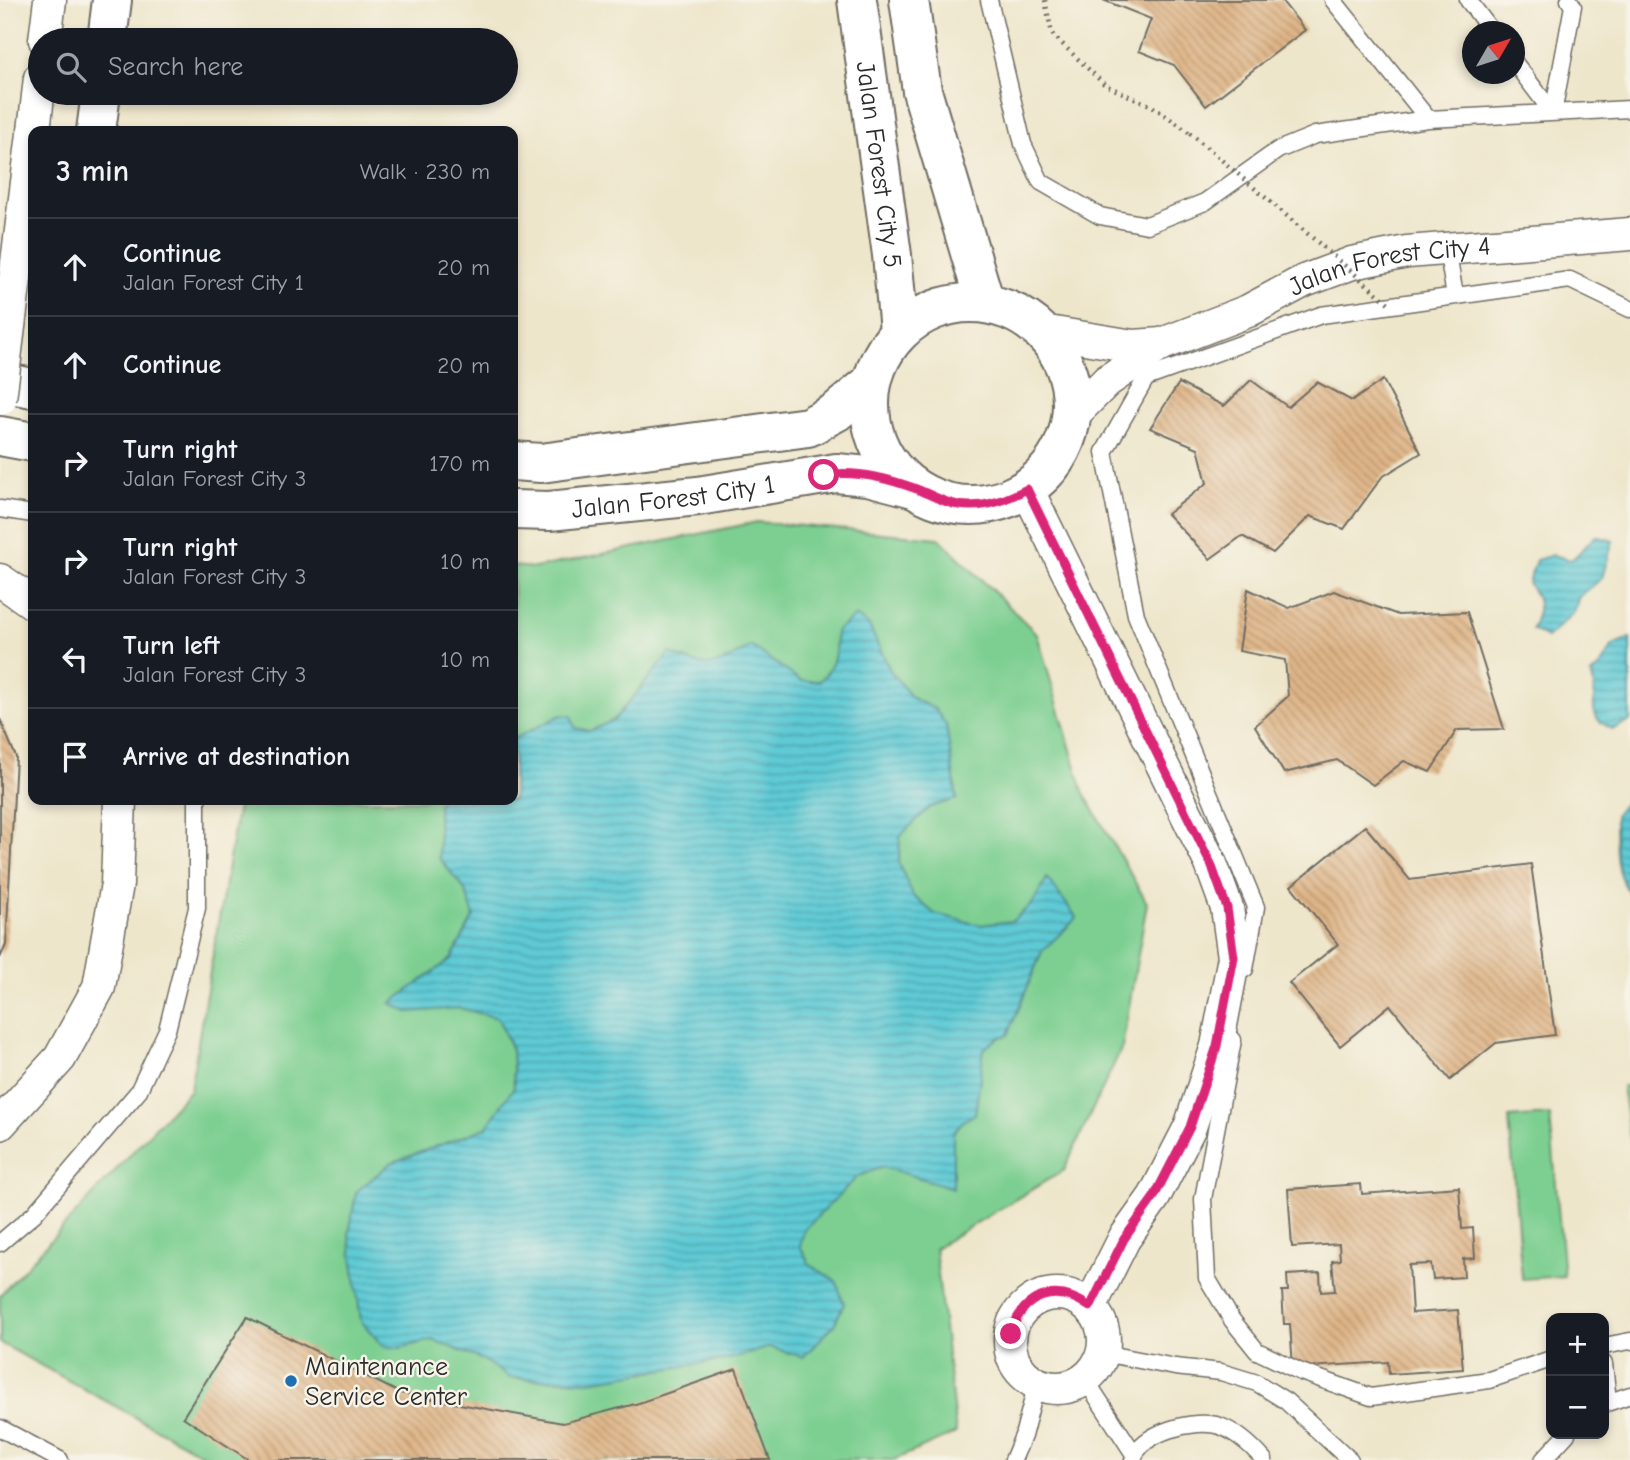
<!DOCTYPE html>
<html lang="en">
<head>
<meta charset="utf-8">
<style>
	:root { --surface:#171b24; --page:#242831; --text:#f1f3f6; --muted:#9ea1a6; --line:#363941 }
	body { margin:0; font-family:"Comic Neue",sans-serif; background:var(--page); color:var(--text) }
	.controls { position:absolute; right:21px; bottom:21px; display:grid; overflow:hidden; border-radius:14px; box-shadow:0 4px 10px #0003 }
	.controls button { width:63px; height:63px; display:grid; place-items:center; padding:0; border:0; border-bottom:2px solid var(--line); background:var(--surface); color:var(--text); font:35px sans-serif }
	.compass { position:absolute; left:1462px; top:21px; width:63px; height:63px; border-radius:50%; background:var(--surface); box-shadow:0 4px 10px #0003; rotate:51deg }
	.stop { position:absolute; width:21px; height:21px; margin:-16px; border:5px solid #db2777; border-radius:50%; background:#fff }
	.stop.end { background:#db2777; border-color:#fff; box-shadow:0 2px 7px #0008 }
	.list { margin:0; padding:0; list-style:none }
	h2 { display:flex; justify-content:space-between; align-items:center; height:91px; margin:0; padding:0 28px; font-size:30px }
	h2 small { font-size:23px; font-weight:400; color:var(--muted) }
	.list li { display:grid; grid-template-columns:46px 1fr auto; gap:21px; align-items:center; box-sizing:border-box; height:98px; padding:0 28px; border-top:2px solid var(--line) }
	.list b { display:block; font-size:26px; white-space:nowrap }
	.list p { margin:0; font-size:23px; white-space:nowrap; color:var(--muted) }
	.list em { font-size:23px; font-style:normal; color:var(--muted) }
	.icon { flex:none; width:38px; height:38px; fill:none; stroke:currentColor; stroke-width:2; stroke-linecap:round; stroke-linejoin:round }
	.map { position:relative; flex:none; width:1630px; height:1460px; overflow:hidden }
	.search { position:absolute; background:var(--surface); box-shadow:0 4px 10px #0003; left:28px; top:28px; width:490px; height:77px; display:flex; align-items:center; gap:18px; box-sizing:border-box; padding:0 24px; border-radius:38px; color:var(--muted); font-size:26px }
	.panel { position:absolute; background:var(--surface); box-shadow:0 4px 10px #0003; left:28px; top:126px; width:490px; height:679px; border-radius:14px }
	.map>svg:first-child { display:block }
	.park { fill:#7dcf91; stroke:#547d5e; stroke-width:2 }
	.water { fill:url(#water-rules); stroke:#447a80; stroke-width:2 }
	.building { fill:url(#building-back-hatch) }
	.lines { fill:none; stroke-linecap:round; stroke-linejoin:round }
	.service-casing { stroke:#6f6c63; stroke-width:19 }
	.minor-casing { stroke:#6f6c63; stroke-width:35 }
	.tertiary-casing { stroke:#6f6c63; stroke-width:42 }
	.path { stroke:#6f6c63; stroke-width:4.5; stroke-dasharray:2 5; stroke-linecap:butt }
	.service { stroke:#fff; stroke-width:16 }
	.minor { stroke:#fff; stroke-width:32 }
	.tertiary { stroke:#fff; stroke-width:38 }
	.minor-bridge-casing { stroke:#6f6c63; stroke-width:35; stroke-linecap:butt }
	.path-bridge { stroke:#6f6c63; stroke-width:4.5; stroke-dasharray:2 5; stroke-linecap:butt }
	.minor-bridge { stroke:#fff; stroke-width:32 }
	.route { stroke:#db2777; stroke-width:9 }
	.poi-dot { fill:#1f6fb2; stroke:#f7f3e8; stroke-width:2.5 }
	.labels { text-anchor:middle; stroke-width:5; stroke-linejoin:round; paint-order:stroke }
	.street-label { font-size:26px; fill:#2b2b2b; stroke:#f7f3e8 }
	.poi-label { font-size:26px; fill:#2b2b2b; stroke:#f7f3e8; text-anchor:start }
</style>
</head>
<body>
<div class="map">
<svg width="1630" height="1460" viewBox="0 0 1630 1460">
	<defs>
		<pattern id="water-rules" width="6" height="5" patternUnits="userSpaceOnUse" patternTransform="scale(1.75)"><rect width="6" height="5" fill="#5ecad5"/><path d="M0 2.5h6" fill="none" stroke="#4ea4ad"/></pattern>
		<pattern id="building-back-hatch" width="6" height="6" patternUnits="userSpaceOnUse" patternTransform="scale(1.75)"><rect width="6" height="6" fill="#dfb587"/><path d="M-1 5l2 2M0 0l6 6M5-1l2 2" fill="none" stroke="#b5936f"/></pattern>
	</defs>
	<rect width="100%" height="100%" fill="#f7f3e8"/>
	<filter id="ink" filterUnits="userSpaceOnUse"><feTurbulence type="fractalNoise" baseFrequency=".0143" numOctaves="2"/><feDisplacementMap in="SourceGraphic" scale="14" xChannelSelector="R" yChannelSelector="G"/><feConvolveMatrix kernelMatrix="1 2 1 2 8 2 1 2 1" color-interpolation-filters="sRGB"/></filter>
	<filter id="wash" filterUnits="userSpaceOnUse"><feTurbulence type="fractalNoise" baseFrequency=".00686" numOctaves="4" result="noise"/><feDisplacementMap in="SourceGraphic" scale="28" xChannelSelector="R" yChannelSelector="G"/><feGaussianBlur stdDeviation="1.57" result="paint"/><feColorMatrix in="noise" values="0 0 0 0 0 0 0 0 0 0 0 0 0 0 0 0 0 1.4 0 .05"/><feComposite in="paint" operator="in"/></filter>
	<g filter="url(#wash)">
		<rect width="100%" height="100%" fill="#eee6cb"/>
		<path class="park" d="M757 522 939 538 1037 634 1083 791 1147 903 1122 1047 1064 1170 935 1248 956 1433 894 1460H213L0 1343V1295L190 1090 239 800H513V566L535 568Z
			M1630 1085V1138L1622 1087Z
			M1550 1115 1564 1276 1522 1279 1509 1118Z"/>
		<path class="water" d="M1596 536 1613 541 1602 578 1578 598 1575 611 1547 638 1532 629C1541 608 1541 602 1528 583L1536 560 1553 555 1571 560C1581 553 1586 543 1596 536Z
			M856 616 869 626 891 672 912 698 935 709 946 725 957 799 930 807 900 836 899 864 913 896 935 914 980 925 1012 921 1033 903 1047 878 1077 918 1042 951 1008 1035 998 1038 984 1049 975 1114 963 1121 953 1133V1188L883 1167 858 1176 804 1230 800 1246 810 1265 836 1281 844 1304 834 1325 803 1357 770 1347 729 1359 589 1381 510 1378 483 1360 433 1340 399 1348 383 1346 361 1321 349 1234 356 1192 391 1163 486 1128 514 1087 512 1050 498 1018 460 1008 408 1012 391 1003 451 959 474 916 465 890 439 858 438 804 442 800H513V739L561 715 571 716 575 728 590 731 614 720 670 653C710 671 713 669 751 646L801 681H819C836 667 836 652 836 631Z
			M1630 638V721L1613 729C1580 715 1602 702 1591 674L1598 669 1613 646Z
			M1630 796V892C1612 875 1616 838 1615 815Z"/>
		<g id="blocks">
			<path class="building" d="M1103 0H1281L1305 30 1206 106 1174 65 1139 51 1151 19Z
				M1251 380 1288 407 1317 382 1352 401 1383 380 1421 453 1382 477 1344 529 1310 516 1273 553 1242 536 1210 559 1167 514 1207 483 1198 448 1150 428 1179 383 1224 406Z
				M1248 589 1289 608 1334 591 1398 615 1467 612 1504 729 1457 730 1430 772 1404 761 1373 785 1337 760 1284 773 1255 726 1288 696 1285 660 1239 651Z
				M0 719 16 757 6 945 0 958Z
				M1365 826 1410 880 1531 864 1555 1035 1496 1043 1450 1080 1390 1005 1340 1046 1289 983 1338 944 1291 886Z
				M1361 1184 1362 1194 1459 1187 1462 1229 1473 1228 1475 1258 1463 1259 1464 1277 1433 1279 1431 1264 1409 1265 1412 1313 1458 1310 1463 1369 1389 1374 1388 1362 1293 1368 1290 1324H1284L1282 1291H1288L1287 1275 1320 1273 1321 1292 1335 1291 1332 1261 1340 1260 1339 1244 1292 1247 1288 1189Z
				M247 1317 400 1393 563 1423 639 1403 736 1369 770 1460H249L183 1417Z"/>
		</g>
	</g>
	<g filter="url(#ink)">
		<use href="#blocks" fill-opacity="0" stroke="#6f6c63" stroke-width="2"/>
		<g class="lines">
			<g class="service-casing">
				<path id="service" d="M989 0 1023 144 1041 182 1100 216 1147 225 1205 202 1278 150 1315 135 1428 119 1630 109
					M1333 0 1428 119
					M1468 0 1492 32
					M1514 62 1553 113
					M1553 113 1573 6 1569 0
					M1447 248 1455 296
					M0 509 33 514
					M1245 969 1256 907 1136 615 1104 452 1146 378 1321 315 1570 280 1630 309
					M1233 1040 1203 1199 1207 1278 1232 1320 1257 1351 1301 1372 1371 1397 1489 1380 1551 1359
					M0 1243 34 1214 138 1092 167 1030 197 908V800
					M1604 1346 1630 1341
					M1103 1353 1175 1367 1221 1372 1257 1383 1286 1401 1350 1460
					M1604 1364 1608 1401
					M1085 1379 1134 1454
					M1604 1404 1630 1395
					M0 1428 60 1460
					M1013 1460 1023 1436 1037 1383
					M1133 1460C1139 1432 1196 1418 1220 1426 1238 1433 1252 1446 1264 1460
					M1543 1460 1567 1434"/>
			</g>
			<g class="minor-casing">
				<g id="minor">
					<path d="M45 40 50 0"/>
					<path d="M34 131 40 78"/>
					<path d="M1042 331 1133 346 1162 344"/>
					<path id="s1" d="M1072 416 1107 381 1162 344 1248 311 1304 281 1352 263 1407 252 1630 234"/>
					<path d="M1027 489 1211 864 1227 908 1234 957 1217 1046 1190 1127 1154 1197 1124 1239 1090 1307"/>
					<path d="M0 580 33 603"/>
					<path d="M0 1124 60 1058 99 987 117 884 120 800"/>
					<circle cx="1057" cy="1341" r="47"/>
				</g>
			</g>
			<g class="tertiary-casing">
				<g id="tertiary">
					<path id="s2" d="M857 0 892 255 899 331"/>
					<path d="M909 0 922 91 985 303"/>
					<path d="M107 40 112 0"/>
					<path d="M96 131 101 93"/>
					<circle cx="971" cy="404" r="101"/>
					<path d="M0 382 33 388"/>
					<path d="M0 436 33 442"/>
					<path d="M513 461 541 463 808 427 836 412 871 383"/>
					<path id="s3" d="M513 510 549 511 698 496 836 473 868 476 914 488"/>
				</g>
			</g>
			<path class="path" d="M1045 0 1052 34 1105 85 1152 106 1190 133"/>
			<use href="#service" class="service"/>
			<use href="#minor" class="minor"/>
			<use href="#tertiary" class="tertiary"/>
			<g class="minor-bridge-casing">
				<path id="minor-bridge" d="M0 399 33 134"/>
			</g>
			<path class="path-bridge" d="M1190 133 1392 306"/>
			<use href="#minor-bridge" class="minor-bridge"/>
		</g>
	</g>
	<g class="lines" filter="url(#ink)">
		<path class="route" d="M824 475C853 470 887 478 914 488 934 496 949 506 970 506 991 506 1009 498 1027 489L1211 864 1227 908 1234 957 1217 1046 1190 1127 1154 1197 1124 1239 1090 1307C1056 1283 1022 1294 1011 1334"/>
	</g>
	<circle class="poi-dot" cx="291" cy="1381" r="7"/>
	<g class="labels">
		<g class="street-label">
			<text dy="9" stroke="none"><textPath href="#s2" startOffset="166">Jalan Forest City 5</textPath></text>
			<text dy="9" stroke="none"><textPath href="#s1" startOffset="359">Jalan Forest City 4</textPath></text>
			<text dy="9" stroke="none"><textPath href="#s3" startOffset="161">Jalan Forest City 1</textPath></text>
		</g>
		<g class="poi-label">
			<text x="305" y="1375">Maintenance<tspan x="305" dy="30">Service Center</tspan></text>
		</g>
	</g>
</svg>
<div class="controls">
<button>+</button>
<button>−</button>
</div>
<svg class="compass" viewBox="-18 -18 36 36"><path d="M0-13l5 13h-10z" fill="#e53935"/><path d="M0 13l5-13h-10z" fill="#9ea1a6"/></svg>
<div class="stop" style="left:824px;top:475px"></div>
<div class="stop end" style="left:1011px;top:1334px"></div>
<div class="search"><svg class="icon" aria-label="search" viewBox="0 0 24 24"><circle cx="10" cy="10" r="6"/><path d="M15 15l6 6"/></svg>Search here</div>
<section class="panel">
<h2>3 min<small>Walk · 230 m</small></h2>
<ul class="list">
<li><svg class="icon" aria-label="ahead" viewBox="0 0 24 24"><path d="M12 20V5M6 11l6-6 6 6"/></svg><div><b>Continue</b><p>Jalan Forest City 1</p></div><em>20 m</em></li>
<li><svg class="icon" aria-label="ahead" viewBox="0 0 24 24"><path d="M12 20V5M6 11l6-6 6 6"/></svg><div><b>Continue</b></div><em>20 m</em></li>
<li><svg class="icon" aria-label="right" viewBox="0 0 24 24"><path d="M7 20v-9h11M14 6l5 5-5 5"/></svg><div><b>Turn right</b><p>Jalan Forest City 3</p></div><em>170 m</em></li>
<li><svg class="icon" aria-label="right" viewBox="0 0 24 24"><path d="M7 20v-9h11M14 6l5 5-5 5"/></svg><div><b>Turn right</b><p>Jalan Forest City 3</p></div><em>10 m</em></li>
<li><svg class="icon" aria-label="left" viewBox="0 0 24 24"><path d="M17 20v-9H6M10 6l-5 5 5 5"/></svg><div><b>Turn left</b><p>Jalan Forest City 3</p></div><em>10 m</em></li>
<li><svg class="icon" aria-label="arrive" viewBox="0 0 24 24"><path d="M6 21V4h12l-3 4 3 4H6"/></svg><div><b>Arrive at destination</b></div></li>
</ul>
</section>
</div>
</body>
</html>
